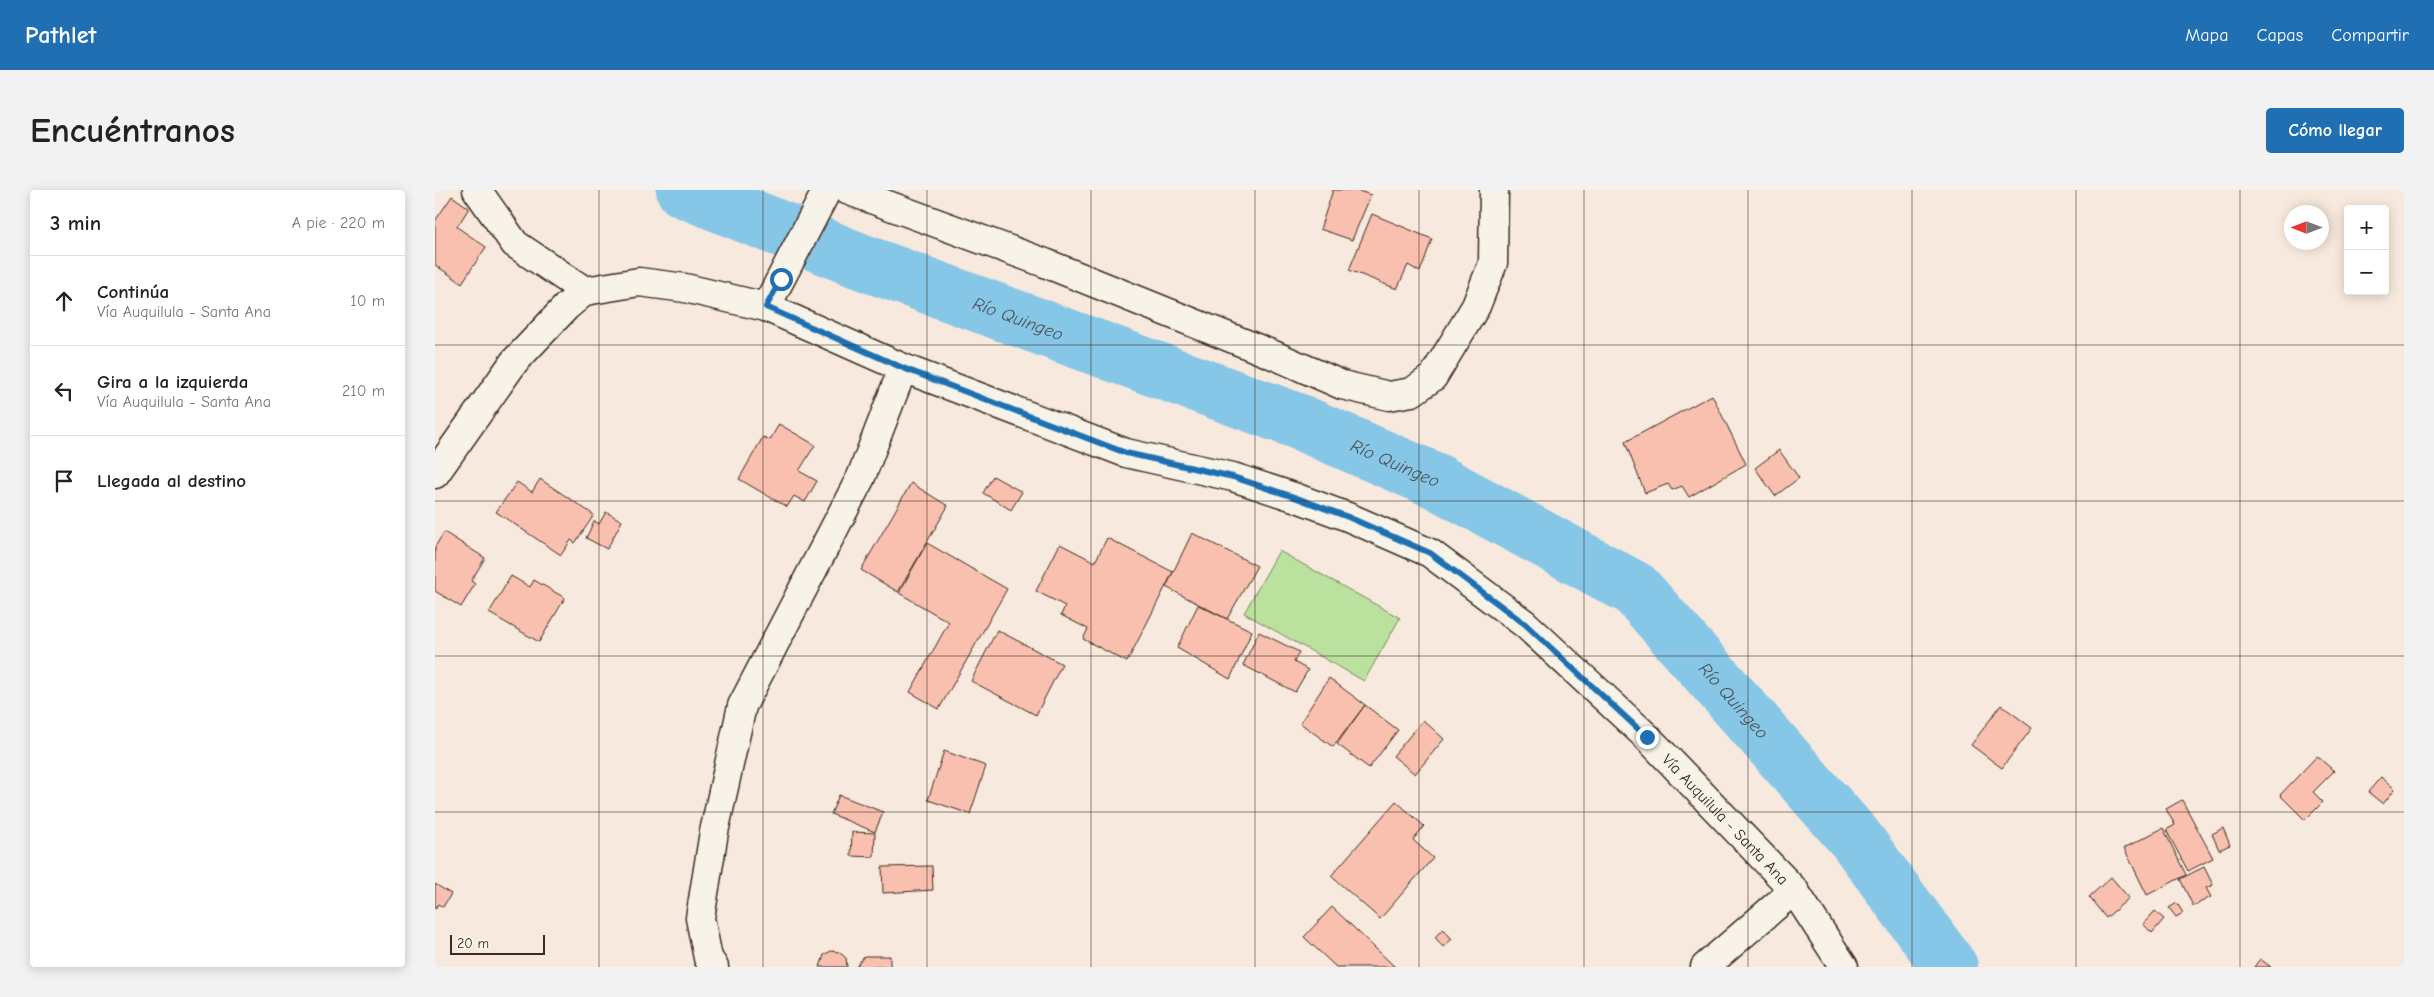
<!DOCTYPE html>
<html lang="es">
<head>
<meta charset="utf-8">
<style>
	:root { --surface:#fff; --page:#f2f2f2; --text:#222; --muted:#767676; --line:#e0e0e0; --accent:#1f6fb2 }
	body { margin:0; font-family:"Comic Neue",sans-serif; background:var(--page); color:var(--text) }
	.controls { position:absolute; right:15px; top:15px; display:grid; overflow:hidden; border-radius:5px; box-shadow:0 2px 12px #0003 }
	.controls button { width:45px; height:45px; display:grid; place-items:center; padding:0; border:0; border-bottom:1px solid var(--line); background:var(--surface); color:var(--text); font:25px sans-serif }
	.compass { position:absolute; left:1849px; top:15px; width:45px; height:45px; border-radius:50%; background:var(--surface); box-shadow:0 2px 12px #0003; rotate:270deg }
	.scale { position:absolute; left:15px; bottom:12px; width:95px; box-sizing:border-box; padding-left:5px; border:2px solid #3b2a1e; border-top:0; font-size:14px; line-height:18px; white-space:nowrap; color:#3b2a1e; -webkit-text-stroke:4px #f7f3e8; paint-order:stroke }
	.stop { position:absolute; width:15px; height:15px; margin:-11px; border:4px solid #1f6fb2; border-radius:50%; background:#fff }
	.stop.end { background:#1f6fb2; border-color:#fff; box-shadow:0 1px 5px #0008 }
	.list { margin:0; padding:0; list-style:none }
	h2 { display:flex; justify-content:space-between; align-items:center; height:65px; margin:0; padding:0 20px; font-size:21px }
	h2 small { font-size:16px; font-weight:400; color:var(--muted) }
	.list li { display:grid; grid-template-columns:32px 1fr auto; gap:15px; align-items:center; box-sizing:border-box; height:90px; padding:0 20px; border-top:1px solid var(--line) }
	.list b { display:block; font-size:19px; white-space:nowrap }
	.list p { margin:0; font-size:16px; white-space:nowrap; color:var(--muted) }
	.list em { font-size:16px; font-style:normal; color:var(--muted) }
	.icon { flex:none; width:28px; height:28px; fill:none; stroke:currentColor; stroke-width:2; stroke-linecap:round; stroke-linejoin:round }
	.map { position:relative; flex:none; width:1969px; height:777px; overflow:hidden; border-radius:5px }
	header { display:flex; align-items:center; gap:30px; box-sizing:border-box; height:70px; padding:0 25px; background:var(--accent); color:#fff }
	header strong { font-size:24px }
	nav { display:flex; gap:28px; margin-inline-start:auto; font-size:18px }
	.intro { display:flex; align-items:center; justify-content:space-between; box-sizing:border-box; height:120px; padding:0 30px }
	h1 { margin:0; font-size:35px }
	.button { padding:12px 22px; border-radius:5px; background:var(--accent); color:#fff; font-size:18px; font-weight:700 }
	main { display:flex; gap:30px; padding:0 30px }
	aside { flex:1; background:var(--surface); border-radius:5px; box-shadow:0 2px 12px #0003 }
	.map>svg:first-child { display:block }
	.garden { fill:#bae19d; stroke:#7a865e }
	.lines { fill:none; stroke-linecap:round; stroke-linejoin:round }
	.river { stroke:#86c6e7; stroke-width:56 }
	.building { fill:#f9c0af; stroke:#3b2a1e }
	.minor-casing { stroke:#3b2a1e; stroke-width:31 }
	.minor { stroke:#f7f3e8; stroke-width:28 }
	.route { stroke:#1f6fb2; stroke-width:6 }
	.grid { fill:none; stroke:#3b2a1e; stroke-width:1; stroke-opacity:0.55 }
	.labels { text-anchor:middle; stroke-width:5; stroke-linejoin:round; paint-order:stroke }
	.street-label { font-size:16px; fill:#3b2a1e; stroke:#f7f3e8 }
	.water-label { font-size:18px; font-style:italic; fill:#4e5150; stroke:#f7f3e8 }
</style>
</head>
<body>
<header>
<strong>Pathlet</strong>
<nav><a>Mapa</a><a>Capas</a><a>Compartir</a></nav>
</header>
<div class="intro"><h1>Encuéntranos</h1><a class="button">Cómo llegar</a></div>
<main>
<aside>
<h2>3 min<small>A pie · 220 m</small></h2>
<ul class="list">
<li><svg class="icon" aria-label="ahead" viewBox="0 0 24 24"><path d="M12 20V5M6 11l6-6 6 6"/></svg><div><b>Continúa</b><p>Vía Auquilula - Santa Ana</p></div><em>10 m</em></li>
<li><svg class="icon" aria-label="left" viewBox="0 0 24 24"><path d="M17 20v-9H6M10 6l-5 5 5 5"/></svg><div><b>Gira a la izquierda</b><p>Vía Auquilula - Santa Ana</p></div><em>210 m</em></li>
<li><svg class="icon" aria-label="arrive" viewBox="0 0 24 24"><path d="M6 21V4h12l-3 4 3 4H6"/></svg><div><b>Llegada al destino</b></div></li>
</ul>
</aside>
<div class="map">
<svg width="1969" height="777" viewBox="0 0 1969 777">
	<rect width="100%" height="100%" fill="#f7e9dd"/>
	<filter id="ink" filterUnits="userSpaceOnUse"><feTurbulence type="fractalNoise" baseFrequency=".02" numOctaves="2"/><feDisplacementMap in="SourceGraphic" scale="10" xChannelSelector="R" yChannelSelector="G"/><feConvolveMatrix kernelMatrix="1 2 1 2 8 2 1 2 1" color-interpolation-filters="sRGB"/></filter>
	<g filter="url(#ink)">
		<path class="garden" d="M844 361 965 428 929 491 809 423Z"/>
		<g class="lines">
			<path class="river" id="s1" d="M249 0 425 71 862 231 1001 291 1200 399 1420 648 1515 777"/>
		</g>
		<path class="building" d="M898 0H921L936 5 917 50 885 39Z
			M17 6 34 18 22 37 51 57 27 93 0 75V31Z
			M937 24 997 49 985 82 973 75 962 99 914 80Z
			M1277 205 1311 274 1254 307 1247 296 1237 300 1233 294 1210 303 1190 252Z
			M344 234 380 255 364 281 382 291 370 312 359 306 352 317 304 289 328 247 335 250Z
			M1344 260 1364 288 1340 306 1320 278Z
			M558 286 587 302 576 320 548 303Z
			M105 289 159 325 140 353 136 350 126 365 61 322 82 292 97 302Z
			M476 293 513 316 463 402 426 380Z
			M171 322 187 331 172 359 151 348 159 331 164 334Z
			M9 342 50 368 36 391 40 394 26 417 0 401V357Z
			M757 343 822 376 792 429 731 397Z
			M672 348 738 382 692 472 648 449 653 439 626 425 630 416 601 401 625 354 660 372Z
			M492 353 572 399 504 519 475 502 514 432 464 403Z
			M76 386 95 397 99 390 130 408 104 452 54 423Z
			M763 415 817 441 795 489 742 458Z
			M562 440 627 474 601 525 536 491Z
			M824 442 864 462 859 472 873 480 860 502 808 475Z
			M894 488 930 515 898 557 865 533Z
			M930 515 963 540 934 578 902 554Z
			M1566 515 1597 538 1567 578 1536 555Z
			M988 530 1009 549 980 584 958 566Z
			M509 561 551 576 535 624 493 610Z
			M1882 566 1899 581 1878 602 1888 612 1870 630 1845 605Z
			M1946 587 1960 599 1948 614 1933 602Z
			M404 605 448 622 440 642 396 624Z
			M1747 610 1778 668 1753 681 1731 640 1740 635 1731 619Z
			M961 611 989 636 978 650 998 668 945 729 896 686Z
			M1728 638 1751 685 1712 705 1689 658Z
			M1788 638 1795 655 1784 660 1777 644Z
			M417 642 440 643 439 667 416 666Z
			M497 676 498 700 448 703 447 677Z
			M1769 677 1778 695 1771 698 1776 707 1758 716 1745 689Z
			M1676 687 1694 708 1671 728 1654 707Z
			M0 694 16 704 8 717 3 714 0 719Z
			M1742 713 1748 723 1741 727 1734 718Z
			M897 717 960 777H901L869 747Z
			M1720 721 1729 729 1717 743 1708 734Z
			M1008 739 1017 749 1008 757 1000 747Z
			M396 761 404 762 411 768 412 777H385L389 765Z
			M429 766H455V777H421Z
			M1825 769 1836 777H1819Z"/>
		<g class="lines">
			<g class="minor-casing">
				<g id="minor">
					<path d="M42 0 80 54 150 101"/>
					<path d="M412 0 610 73 841 166 907 195 954 206 977 202 998 187 1041 116 1058 73 1059 0"/>
					<path d="M331 117 392 0"/>
					<path id="s2" d="M0 284 79 172 131 117 150 101 204 92 250 98 331 117 468 178 691 263 798 287 862 308 913 327 995 363 1090 434 1212 547 1359 700 1409 777"/>
					<path d="M279 777 273 768 265 728 279 642 307 516 426 287 468 178"/>
					<path d="M1270 777 1359 700"/>
				</g>
			</g>
			<use href="#minor" class="minor"/>
		</g>
	</g>
	<g class="lines" filter="url(#ink)">
		<path class="route" d="M346 89 331 117 468 178 691 263 798 287 862 308 913 327 995 363 1090 434 1212 547"/>
	</g>
	<path class="grid" d="M164 0V777M328 0V777M492 0V777M656 0V777M820 0V777M984 0V777M1149 0V777M1313 0V777M1477 0V777M1641 0V777M1805 0V777M0 155H1969M0 311H1969M0 466H1969M0 622H1969"/>
	<g class="labels">
		<g class="street-label">
			<text dy="6" stroke="none"><textPath href="#s2" startOffset="1530">Vía Auquilula - Santa Ana</textPath></text>
		</g>
		<g class="water-label">
			<text dy="6" stroke="none"><textPath href="#s1" startOffset="358">Río Quingeo</textPath></text>
			<text dy="6" stroke="none"><textPath href="#s1" startOffset="762">Río Quingeo</textPath></text>
			<text dy="6" stroke="none"><textPath href="#s1" startOffset="1182">Río Quingeo</textPath></text>
		</g>
	</g>
</svg>
<div class="controls">
<button>+</button>
<button>−</button>
</div>
<svg class="compass" viewBox="-18 -18 36 36"><path d="M0-13l5 13h-10z" fill="#e53935"/><path d="M0 13l5-13h-10z" fill="#767676"/></svg>
<div class="scale">20 m</div>
<div class="stop" style="left:346px;top:89px"></div>
<div class="stop end" style="left:1212px;top:547px"></div>
</div>
</main>
</body>
</html>
